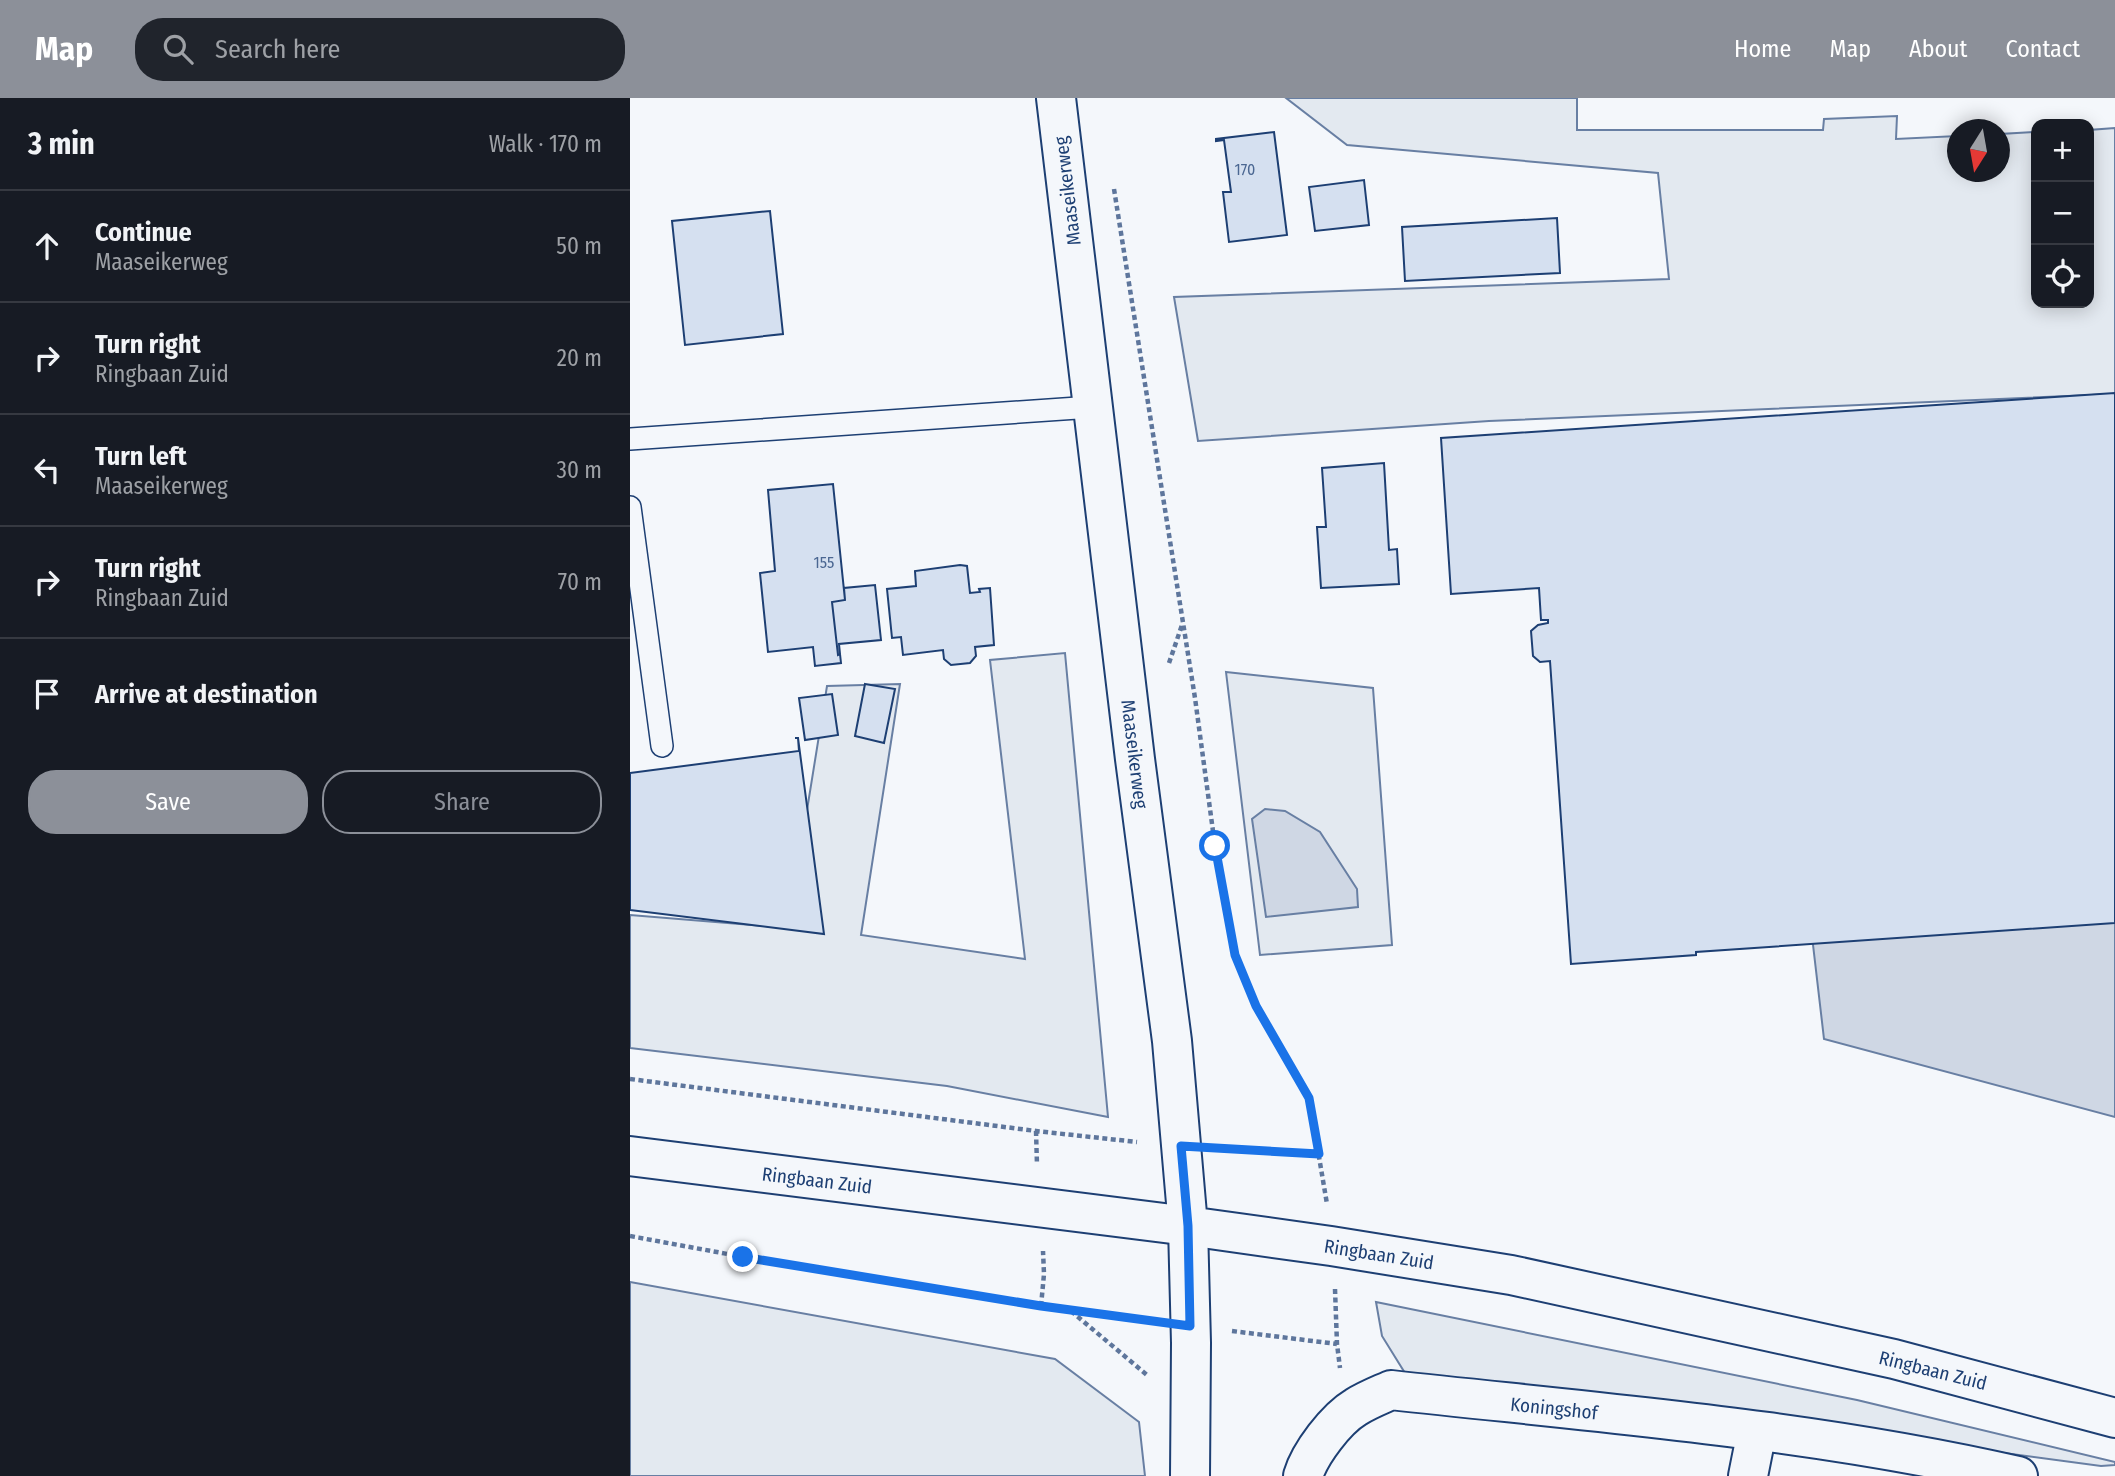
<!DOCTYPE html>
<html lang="en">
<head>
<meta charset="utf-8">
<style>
	:root { --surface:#171b24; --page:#20242c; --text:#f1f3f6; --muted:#9ea1a6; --line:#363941; --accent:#8c9099 }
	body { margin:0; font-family:"Fira Sans Condensed",sans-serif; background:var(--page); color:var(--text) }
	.controls { position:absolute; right:21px; top:21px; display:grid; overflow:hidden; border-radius:14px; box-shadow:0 4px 18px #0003 }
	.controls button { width:63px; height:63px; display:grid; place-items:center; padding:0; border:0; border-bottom:2px solid var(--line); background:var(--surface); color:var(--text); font:35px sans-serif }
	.compass { position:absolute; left:1317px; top:21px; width:63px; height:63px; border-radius:50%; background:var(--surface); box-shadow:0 4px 18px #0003; rotate:191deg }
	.stop { position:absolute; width:21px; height:21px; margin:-16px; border:5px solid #1a73e8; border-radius:50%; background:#fff }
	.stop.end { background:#1a73e8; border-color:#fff; box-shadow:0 2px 7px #0008 }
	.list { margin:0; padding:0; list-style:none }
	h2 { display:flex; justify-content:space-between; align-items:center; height:91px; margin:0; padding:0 28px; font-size:30px }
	h2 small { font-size:23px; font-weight:400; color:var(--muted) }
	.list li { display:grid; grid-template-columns:46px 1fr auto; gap:21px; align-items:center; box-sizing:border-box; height:112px; padding:0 28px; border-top:2px solid var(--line) }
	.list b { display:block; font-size:26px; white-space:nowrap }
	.list p { margin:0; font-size:23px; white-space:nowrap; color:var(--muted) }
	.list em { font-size:23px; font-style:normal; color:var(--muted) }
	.actions { display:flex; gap:14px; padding:21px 28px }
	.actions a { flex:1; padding:16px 0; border:2px solid var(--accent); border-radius:28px; text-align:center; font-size:24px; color:var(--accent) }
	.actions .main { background:var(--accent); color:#fff }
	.icon { flex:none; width:38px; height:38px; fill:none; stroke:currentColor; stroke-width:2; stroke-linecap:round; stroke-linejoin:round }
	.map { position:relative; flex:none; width:1485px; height:1378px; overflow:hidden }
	header { display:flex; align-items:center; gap:42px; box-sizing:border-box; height:98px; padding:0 35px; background:var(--accent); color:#fff }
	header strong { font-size:33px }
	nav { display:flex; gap:38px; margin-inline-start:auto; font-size:24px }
	.search { width:490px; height:63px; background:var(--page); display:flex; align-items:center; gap:18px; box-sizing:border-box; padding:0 24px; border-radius:28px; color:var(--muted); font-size:26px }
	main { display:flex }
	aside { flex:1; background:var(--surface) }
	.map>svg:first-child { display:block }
	.green { fill:#e3e9f0; stroke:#687fa3; stroke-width:2 }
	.water { fill:#cfd7e4; stroke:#687fa3; stroke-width:2 }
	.building { fill:#d5e0f0; stroke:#1d3f73; stroke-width:2 }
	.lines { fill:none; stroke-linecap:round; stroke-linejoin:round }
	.service-casing { stroke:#1d3f73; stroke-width:24 }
	.minor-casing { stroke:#1d3f73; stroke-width:42 }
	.tertiary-casing { stroke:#1d3f73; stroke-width:42 }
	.primary-casing { stroke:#1d3f73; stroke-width:42 }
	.path { stroke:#5e769c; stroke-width:4.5; stroke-dasharray:5 3.5; stroke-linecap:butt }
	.service { stroke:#f4f7fb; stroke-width:21 }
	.minor { stroke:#f4f7fb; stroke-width:38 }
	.tertiary { stroke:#f4f7fb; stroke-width:38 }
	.primary { stroke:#f4f7fb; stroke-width:38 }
	.route { stroke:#1a73e8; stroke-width:9 }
	.labels { text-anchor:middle; stroke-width:5; stroke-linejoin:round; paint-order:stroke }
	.number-label { font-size:16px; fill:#4b6792 }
	.street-label { font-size:19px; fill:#1d3f73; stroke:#f4f7fb }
</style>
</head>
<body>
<header>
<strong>Map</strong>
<div class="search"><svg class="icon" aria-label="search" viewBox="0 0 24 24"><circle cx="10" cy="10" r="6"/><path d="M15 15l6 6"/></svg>Search here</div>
<nav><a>Home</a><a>Map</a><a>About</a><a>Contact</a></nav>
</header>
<main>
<aside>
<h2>3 min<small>Walk · 170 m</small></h2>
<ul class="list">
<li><svg class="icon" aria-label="ahead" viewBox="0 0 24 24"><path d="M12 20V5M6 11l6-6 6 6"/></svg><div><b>Continue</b><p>Maaseikerweg</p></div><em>50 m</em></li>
<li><svg class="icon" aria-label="right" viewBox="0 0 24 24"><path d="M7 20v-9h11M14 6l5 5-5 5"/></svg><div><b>Turn right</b><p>Ringbaan Zuid</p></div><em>20 m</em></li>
<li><svg class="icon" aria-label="left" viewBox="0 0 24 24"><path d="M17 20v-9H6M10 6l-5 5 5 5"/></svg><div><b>Turn left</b><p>Maaseikerweg</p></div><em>30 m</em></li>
<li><svg class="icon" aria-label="right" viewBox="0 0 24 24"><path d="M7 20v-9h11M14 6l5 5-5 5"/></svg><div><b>Turn right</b><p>Ringbaan Zuid</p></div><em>70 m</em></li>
<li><svg class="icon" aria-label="arrive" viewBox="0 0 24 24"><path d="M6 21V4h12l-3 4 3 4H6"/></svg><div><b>Arrive at destination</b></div></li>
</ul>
<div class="actions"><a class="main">Save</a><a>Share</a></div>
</aside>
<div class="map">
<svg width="1485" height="1378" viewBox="0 0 1485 1378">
	<rect width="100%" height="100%" fill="#f4f7fb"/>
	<path class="green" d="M656 0H947V32H1193L1194 21 1267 18 1266 41 1327 38 1328 74H1370V36L1406 34V205H1459V32L1485 30V296L859 323 568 343 544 199 1039 181 1028 75 717 47Z
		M435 555 478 1019 317 988 0 950V817L158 830 197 588 270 586 231 837 395 861 360 562Z
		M596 574 743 590 762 847 630 857Z
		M0 1184 425 1261 509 1324 515 1378H0Z
		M746 1204 1227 1302 1485 1364V1367L1471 1368 775 1275 752 1238Z"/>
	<path class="water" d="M635 711 655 713 690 734 727 791 728 809 636 819 622 721Z
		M1485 806V1019L1194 941 1180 821Z"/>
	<path class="building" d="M644 34 657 137 599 144 593 94H601L594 42 586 43V41Z
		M734 82 739 127 685 133 679 89Z
		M140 113 153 236 55 247 42 123Z
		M927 120 930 175 775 183 772 129Z
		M1485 295V825L1066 854V857L941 866 920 563 910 564 903 558 901 533 908 527 918 525V522H911L909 490 821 496 811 340Z
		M754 365 759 452 767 451 769 486 691 490 687 429H696L692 370Z
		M203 386 215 502 202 504 208 557 210 556 211 565 185 568 183 549 138 554 130 475 145 473 138 392Z
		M330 467 337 468 340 495 350 494 349 491 360 490 364 547 345 549 346 558 340 565 321 567 314 561 313 552 273 557 271 539 262 540 257 491 286 488 285 473Z
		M245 487 251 542 209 546 210 556 208 557 202 504 215 502 214 490Z
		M235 586 265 591 254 645 225 638Z
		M202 596 208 637 175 642 169 600Z
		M165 640H168L194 836 0 812V675L169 653 168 640Z"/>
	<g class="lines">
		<g class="service-casing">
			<path id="service" d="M0 341 462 309
				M0 409 32 648"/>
		</g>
		<g class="minor-casing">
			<path id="minor" d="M673 1378C680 1355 706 1321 726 1309 737 1302 750 1297 761 1292 970 1315 1182 1331 1388 1378
				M1118 1378 1127 1333"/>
		</g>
		<g class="tertiary-casing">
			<path id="tertiary" d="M558 1128 561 1245 560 1378"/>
		</g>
		<g class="primary-casing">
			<path id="primary" d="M426 0 505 661 542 943 558 1128
				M0 1058 558 1128 701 1148 881 1177 1264 1261 1485 1320"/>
		</g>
		<path class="path" d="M484 91 565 600 585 748 605 857 626 908 679 1000 697 1106
			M539 565 552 527
			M0 981 406 1033 507 1044
			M406 1033 407 1067
			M592 1051 689 1057
			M0 1138C172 1170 344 1201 517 1223
			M705 1191 707 1246 710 1270
			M411 1208 414 1176 413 1153
			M441 1213 517 1277
			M602 1233 707 1246"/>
		<use href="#service" class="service"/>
		<use href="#minor" class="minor"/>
		<use href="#tertiary" class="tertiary"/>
		<use href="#primary" class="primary"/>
	</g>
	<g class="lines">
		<path class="route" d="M113 1159 411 1208 560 1228 558 1128 551 1048 689 1056 679 1000 626 908 605 857 585 748"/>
	</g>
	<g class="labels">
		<g class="number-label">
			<text x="615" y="77">170</text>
			<text x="194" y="470">155</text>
		</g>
		<g class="street-label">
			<text transform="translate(437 93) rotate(-97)" y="7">Maaseikerweg</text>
			<text transform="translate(505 656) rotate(83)" y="7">Maaseikerweg</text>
			<text transform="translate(187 1082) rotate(7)" y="7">Ringbaan Zuid</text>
			<text transform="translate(749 1156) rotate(9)" y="7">Ringbaan Zuid</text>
			<text transform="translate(1303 1272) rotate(14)" y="7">Ringbaan Zuid</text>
			<text transform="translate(924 1310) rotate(6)" y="7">Koningshof</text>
		</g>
	</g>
</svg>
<div class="controls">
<button>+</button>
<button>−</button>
<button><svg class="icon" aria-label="locate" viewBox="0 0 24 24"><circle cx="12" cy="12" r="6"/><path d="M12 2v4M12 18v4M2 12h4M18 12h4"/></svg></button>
</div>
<svg class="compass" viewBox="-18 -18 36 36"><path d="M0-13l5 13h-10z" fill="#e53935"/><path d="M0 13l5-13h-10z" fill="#9ea1a6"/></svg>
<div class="stop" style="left:585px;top:748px"></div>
<div class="stop end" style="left:113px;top:1159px"></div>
</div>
</main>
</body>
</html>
